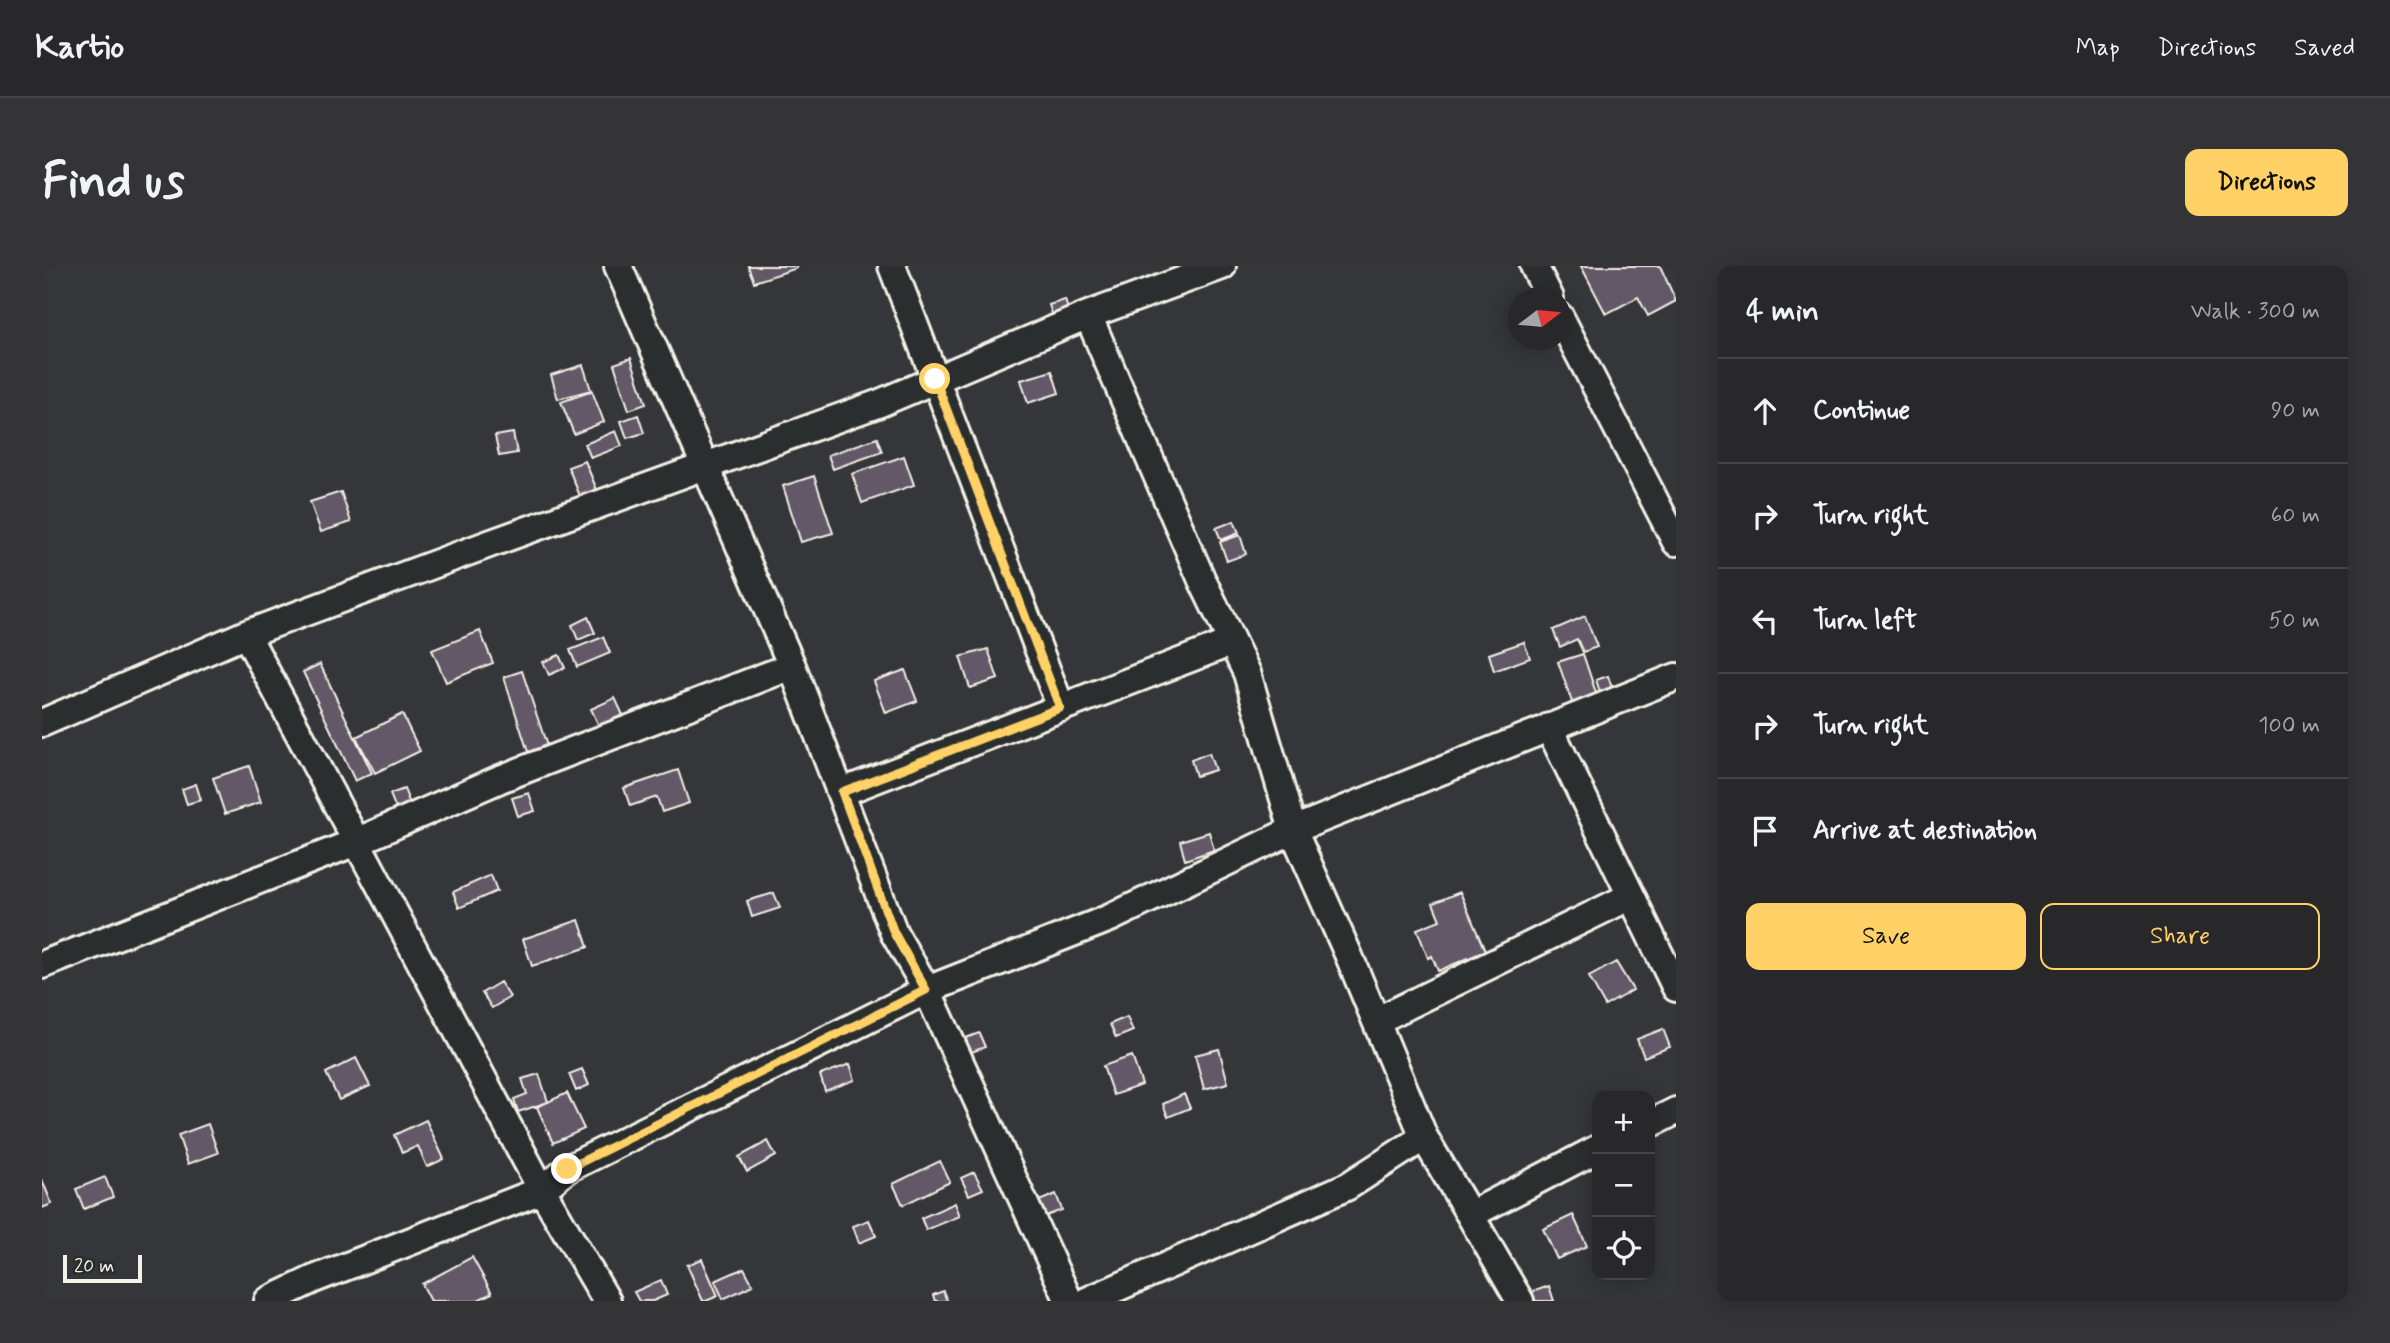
<!DOCTYPE html>
<html lang="en">
<head>
<meta charset="utf-8">
<style>
	:root { --surface:#28282b; --page:#343437; --text:#f1f3f6; --muted:#a5a6a9; --line:#444447; --accent:#ffd166 }
	body { margin:0; font-family:Mynerve,sans-serif; background:var(--page); color:var(--text) }
	.controls { position:absolute; right:21px; bottom:21px; display:grid; overflow:hidden; border-radius:14px; box-shadow:0 4px 18px #0003 }
	.controls button { width:63px; height:63px; display:grid; place-items:center; padding:0; border:0; border-bottom:2px solid var(--line); background:var(--surface); color:var(--text); font:35px sans-serif }
	.compass { position:absolute; left:1466px; top:21px; width:63px; height:63px; border-radius:50%; background:var(--surface); box-shadow:0 4px 18px #0003; rotate:74deg }
	.scale { position:absolute; left:21px; bottom:18px; width:79px; box-sizing:border-box; padding-left:7px; border:4px solid #f4f1e8; border-top:0; font-size:19px; line-height:24px; white-space:nowrap; color:#f4f1e8; -webkit-text-stroke:5px #2a2d2e; paint-order:stroke }
	.stop { position:absolute; width:21px; height:21px; margin:-16px; border:5px solid #ffd166; border-radius:50%; background:#fff }
	.stop.end { background:#ffd166; border-color:#fff; box-shadow:0 2px 7px #0008 }
	.list { margin:0; padding:0; list-style:none }
	h2 { display:flex; justify-content:space-between; align-items:center; height:91px; margin:0; padding:0 28px; font-size:30px }
	h2 small { font-size:23px; font-weight:400; color:var(--muted) }
	.list li { display:grid; grid-template-columns:46px 1fr auto; gap:21px; align-items:center; box-sizing:border-box; height:105px; padding:0 28px; border-top:2px solid var(--line) }
	.list b { display:block; font-size:26px; white-space:nowrap }
	.list em { font-size:23px; font-style:normal; color:var(--muted) }
	.actions { display:flex; gap:14px; padding:21px 28px }
	.actions a { flex:1; padding:16px 0; border:2px solid var(--accent); border-radius:14px; text-align:center; font-size:24px; color:var(--accent) }
	.actions .main { background:var(--accent); color:#111 }
	.icon { flex:none; width:38px; height:38px; fill:none; stroke:currentColor; stroke-width:2; stroke-linecap:round; stroke-linejoin:round }
	.map { position:relative; flex:none; width:1634px; height:1035px; overflow:hidden; border-radius:14px }
	header { display:flex; align-items:center; gap:42px; box-sizing:border-box; height:98px; padding:0 35px; background:var(--surface); border-bottom:2px solid var(--line) }
	header strong { font-size:33px }
	nav { display:flex; gap:38px; margin-inline-start:auto; font-size:24px }
	.intro { display:flex; align-items:center; justify-content:space-between; box-sizing:border-box; height:168px; padding:0 42px }
	h1 { margin:0; font-size:49px }
	.button { padding:18px 32px; border-radius:14px; background:var(--accent); color:#111; font-size:24px; font-weight:700 }
	main { display:flex; gap:42px; padding:0 42px }
	aside { flex:1; background:var(--surface); border-radius:14px; box-shadow:0 4px 18px #0003 }
	.map>svg:first-child { display:block }
	.building { fill:#635867; stroke:#f4f1e8; stroke-width:2 }
	.lines { fill:none; stroke-linecap:round; stroke-linejoin:round }
	.street-casing { stroke:#f4f1e8; stroke-width:32 }
	.street { stroke:#2a2d2e; stroke-width:26 }
	.route { stroke:#ffd166; stroke-width:9 }
</style>
</head>
<body>
<header>
<strong>Kartio</strong>
<nav><a>Map</a><a>Directions</a><a>Saved</a></nav>
</header>
<div class="intro"><h1>Find us</h1><a class="button">Directions</a></div>
<main>
<div class="map">
<svg width="1634" height="1035" viewBox="0 0 1634 1035">
	<rect width="100%" height="100%" fill="#353639"/>
	<filter id="ink" filterUnits="userSpaceOnUse"><feTurbulence type="fractalNoise" baseFrequency=".0143" numOctaves="2"/><feDisplacementMap in="SourceGraphic" scale="14" xChannelSelector="R" yChannelSelector="G"/><feConvolveMatrix kernelMatrix="1 2 1 2 8 2 1 2 1" color-interpolation-filters="sRGB"/></filter>
	<g filter="url(#ink)">
		<path class="building" d="M706 0H755V2L712 16Z
			M1539 0H1618L1634 35 1606 50 1596 31 1564 48Z
			M1023 34 1028 50 1013 56 1007 39Z
			M589 92 604 138 587 144 572 98Z
			M541 99 549 124 516 133 509 109Z
			M1010 105 1017 127 986 137 979 114Z
			M550 125 562 156 532 168 519 136Z
			M596 149 602 167 585 172 579 155Z
			M574 165 580 180 549 192 543 178Z
			M471 167 475 187 457 190 453 170Z
			M835 172 840 186 791 203 786 189Z
			M862 190 872 219 820 237 810 208Z
			M543 195 555 224 538 230 526 201Z
			M772 210 791 267 759 276 741 220Z
			M299 226 309 256 279 266 268 236Z
			M1192 255 1197 267 1179 274 1174 262Z
			M1198 269 1204 288 1185 295 1178 276Z
			M1543 350 1555 381 1541 386 1535 373 1518 381 1511 364Z
			M546 351 553 367 536 374 530 359Z
			M438 365 451 397 404 416 390 384Z
			M561 371 568 387 535 401 528 384Z
			M1482 376 1488 392 1452 405 1447 388Z
			M946 383 956 413 928 422 918 391Z
			M1541 388 1555 430 1531 439 1516 396Z
			M517 389 523 402 507 409 501 396Z
			M278 398 330 507 313 515 261 406Z
			M863 404 875 435 844 447 832 415Z
			M480 405 505 480 486 486 462 411Z
			M1566 410 1571 425 1559 429 1554 414Z
			M573 432 581 449 557 460 549 443Z
			M360 448 378 485 333 507 314 471Z
			M1167 487 1173 504 1154 510 1149 494Z
			M207 500 219 536 183 548 171 512Z
			M636 504 647 537 620 546 615 531 588 540 582 522Z
			M154 518 159 534 145 538 140 523Z
			M362 523 368 538 354 543 348 528Z
			M487 527 493 545 476 550 470 532Z
			M1167 566 1172 584 1143 594 1138 575Z
			M449 609 455 625 417 642 411 626Z
			M1418 626 1443 685 1396 705 1390 690 1386 692 1375 663 1398 654 1391 637Z
			M732 627 738 642 710 651 705 635Z
			M537 654 546 681 490 700 481 673Z
			M1574 696 1591 724 1563 740 1547 711Z
			M458 716 468 731 450 742 440 727Z
			M1085 751 1091 765 1074 772 1068 758Z
			M1621 763 1628 781 1602 791 1595 773Z
			M937 767 943 781 927 787 921 773Z
			M1177 783 1186 817 1162 823 1153 789Z
			M1090 790 1100 819 1071 829 1061 800Z
			M314 792 328 820 297 834 284 807Z
			M808 798 813 814 783 825 778 809Z
			M540 803 547 819 534 825 527 808Z
			M497 808 506 836 476 846 472 833 485 828 480 813Z
			M525 827 542 863 511 877 495 841Z
			M1142 828 1148 842 1126 851 1121 838Z
			M384 854 402 893 385 901 376 880 360 887 352 869Z
			M166 858 176 887 146 898 136 869Z
			M726 875 734 890 705 906 697 891Z
			M898 895 908 916 861 939 851 918Z
			M932 906 941 923 927 929 919 912Z
			M63 911 71 931 42 943 34 923Z
			M0 914 10 938 0 942Z
			M1014 928 1020 944 1004 950 997 935Z
			M913 937 918 950 884 964 879 952Z
			M1531 949 1545 980 1515 993 1501 963Z
			M827 954 834 970 817 977 811 960Z
			M430 991 450 1027 434 1035H389L380 1018Z
			M660 993 676 1030 664 1035H661L645 999Z
			M702 1002 711 1019 681 1033 673 1015Z
			M619 1014 625 1029 611 1035H597L592 1026Z
			M1507 1020 1512 1035H1493L1490 1026Z
			M901 1025 905 1035H893L891 1029Z"/>
		<g class="lines">
			<g class="street-casing">
				<path id="street" d="M576 0 750 400
					M850 0 1019 442
					M1492 0 1508 32
					M1046 49 1180 0
					M1518 51 1634 276
					M204 368 500 924 565 1035
					M0 457 204 368 447 278 838 137 1046 49 1160 314 1205 407 1251 564 1307 690 1382 871 1428 949 1555 883
					M1507 461 1634 722
					M800 526 1190 376
					M0 699 314 576 458 513 750 400 852 667 885 724 1027 1035
					M1334 755 1589 630
					M1608 858 1634 845
					M1428 949 1478 1035
					M226 1035 272 1013 500 924 525 903 885 724 1068 652 1251 564 1634 411
					M1045 1035 1306 920 1382 871"/>
			</g>
			<use href="#street" class="street"/>
		</g>
	</g>
	<g class="lines" filter="url(#ink)">
		<path class="route" d="M525 903 884 724 852 667 800 526 1018 442 893 113"/>
	</g>
</svg>
<div class="controls">
<button>+</button>
<button>−</button>
<button><svg class="icon" aria-label="locate" viewBox="0 0 24 24"><circle cx="12" cy="12" r="6"/><path d="M12 2v4M12 18v4M2 12h4M18 12h4"/></svg></button>
</div>
<svg class="compass" viewBox="-18 -18 36 36"><path d="M0-13l5 13h-10z" fill="#e53935"/><path d="M0 13l5-13h-10z" fill="#a5a6a9"/></svg>
<div class="scale">20 m</div>
<div class="stop" style="left:893px;top:113px"></div>
<div class="stop end" style="left:525px;top:903px"></div>
</div>
<aside>
<h2>4 min<small>Walk · 300 m</small></h2>
<ul class="list">
<li><svg class="icon" aria-label="ahead" viewBox="0 0 24 24"><path d="M12 20V5M6 11l6-6 6 6"/></svg><div><b>Continue</b></div><em>90 m</em></li>
<li><svg class="icon" aria-label="right" viewBox="0 0 24 24"><path d="M7 20v-9h11M14 6l5 5-5 5"/></svg><div><b>Turn right</b></div><em>60 m</em></li>
<li><svg class="icon" aria-label="left" viewBox="0 0 24 24"><path d="M17 20v-9H6M10 6l-5 5 5 5"/></svg><div><b>Turn left</b></div><em>50 m</em></li>
<li><svg class="icon" aria-label="right" viewBox="0 0 24 24"><path d="M7 20v-9h11M14 6l5 5-5 5"/></svg><div><b>Turn right</b></div><em>100 m</em></li>
<li><svg class="icon" aria-label="arrive" viewBox="0 0 24 24"><path d="M6 21V4h12l-3 4 3 4H6"/></svg><div><b>Arrive at destination</b></div></li>
</ul>
<div class="actions"><a class="main">Save</a><a>Share</a></div>
</aside>
</main>
</body>
</html>
